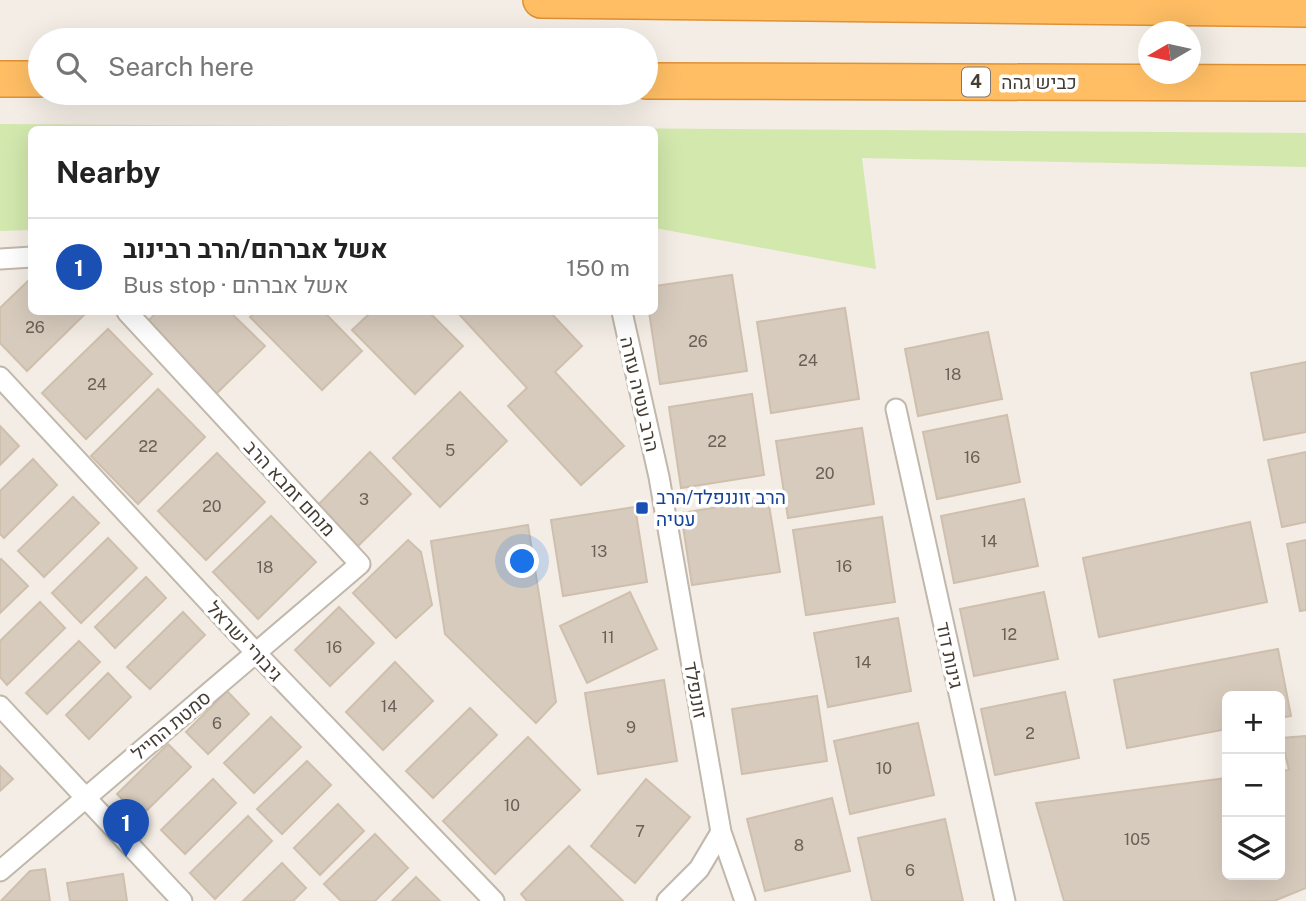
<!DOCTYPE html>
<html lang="en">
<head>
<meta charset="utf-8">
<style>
	:root { --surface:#fff; --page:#f6f6f6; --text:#222; --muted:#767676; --line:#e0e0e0; --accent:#0b8043 }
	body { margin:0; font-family:"Public Sans",Heebo,sans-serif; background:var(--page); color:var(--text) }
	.controls { position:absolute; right:21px; bottom:21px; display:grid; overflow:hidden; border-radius:10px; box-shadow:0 7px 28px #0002 }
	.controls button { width:63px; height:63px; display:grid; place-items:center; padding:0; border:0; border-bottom:2px solid var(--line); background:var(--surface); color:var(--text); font:35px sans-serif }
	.compass { position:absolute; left:1138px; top:21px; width:63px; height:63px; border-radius:50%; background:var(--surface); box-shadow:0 7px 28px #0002; rotate:261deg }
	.you { position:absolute; left:523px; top:562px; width:24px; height:24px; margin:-18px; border:5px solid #fff; border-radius:50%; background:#1a73e8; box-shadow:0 0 0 10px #1a73e833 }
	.badge { display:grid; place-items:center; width:46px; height:46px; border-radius:50%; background:var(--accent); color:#fff; font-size:23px; font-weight:700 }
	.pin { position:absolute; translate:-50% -58px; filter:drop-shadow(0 2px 4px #0008) }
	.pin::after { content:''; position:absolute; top:37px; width:24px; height:21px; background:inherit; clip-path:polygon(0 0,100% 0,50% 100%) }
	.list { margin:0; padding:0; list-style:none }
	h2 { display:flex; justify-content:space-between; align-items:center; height:91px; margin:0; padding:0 28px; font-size:30px }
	h2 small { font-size:23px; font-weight:400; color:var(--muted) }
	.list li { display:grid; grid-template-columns:46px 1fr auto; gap:21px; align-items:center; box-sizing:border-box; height:98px; padding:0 28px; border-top:2px solid var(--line) }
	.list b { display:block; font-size:26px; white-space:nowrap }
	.list p { margin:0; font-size:23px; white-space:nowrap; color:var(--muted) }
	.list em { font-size:23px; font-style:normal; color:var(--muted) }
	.icon { flex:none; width:38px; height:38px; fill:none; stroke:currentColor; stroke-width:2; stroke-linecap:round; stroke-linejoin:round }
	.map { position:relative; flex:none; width:1306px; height:901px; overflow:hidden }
	.search { position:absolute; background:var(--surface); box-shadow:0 7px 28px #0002; left:28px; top:28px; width:630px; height:77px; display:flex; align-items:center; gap:18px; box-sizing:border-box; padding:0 24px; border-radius:38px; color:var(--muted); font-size:26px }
	.panel { position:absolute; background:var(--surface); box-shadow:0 7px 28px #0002; left:28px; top:126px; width:630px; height:189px; border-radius:10px }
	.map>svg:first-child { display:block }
	.green { fill:#d2e8ad }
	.building { fill:#d7cbbd; stroke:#cfbfad; stroke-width:2 }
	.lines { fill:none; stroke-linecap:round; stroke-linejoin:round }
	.street-casing { stroke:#c1b7aa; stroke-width:23 }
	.highway-casing { stroke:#df9133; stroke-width:38 }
	.street { stroke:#fff; stroke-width:19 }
	.highway { stroke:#ffbe64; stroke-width:35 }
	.transit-dot { fill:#1a4fb4; stroke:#fff; stroke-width:2.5 }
	.labels { text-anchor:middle; stroke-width:7; stroke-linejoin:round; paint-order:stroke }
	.number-label { font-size:16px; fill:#6a6056 }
	.shield { fill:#fff; stroke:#7d7771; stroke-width:2 }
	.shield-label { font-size:18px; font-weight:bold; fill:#453d34 }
	.street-label { font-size:19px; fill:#453d34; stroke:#fff }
	.transit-label { font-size:19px; fill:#164399; stroke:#fff; text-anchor:start }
</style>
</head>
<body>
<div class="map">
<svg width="1306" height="901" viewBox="0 0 1306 901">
	<rect width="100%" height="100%" fill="#f3ede5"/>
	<path class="green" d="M0 124 1306 133V167L862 158 876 269 655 228 654 130H32L31 230 0 231Z"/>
	<path class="building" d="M732 275 747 371 660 384 649 312H654V286Z
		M32 277V312H87L27 371 0 343V308Z
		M845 308 859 399 771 413 757 322Z
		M157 312H230L265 346 216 394 146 323Z
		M256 312H324L362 351 322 390 250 317Z
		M371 312H429L463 346 415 394 352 330Z
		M457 312H550L582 346 555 372 624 446 581 485 508 406 527 388Z
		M108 329 152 374 86 439 42 393Z
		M988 332 1002 399 918 416 905 349Z
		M1306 362V432L1264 440 1251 373Z
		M158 389 205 437 138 504 91 456Z
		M460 392 507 441 440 507 393 458Z
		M752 394 764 475 681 488 669 407Z
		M1007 415 1020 482 937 499 923 432Z
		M0 426 19 446 0 465Z
		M862 428 874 504 788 518 776 441Z
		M370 452 411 494 358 546 318 505Z
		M1306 452V522L1282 527 1268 460Z
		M217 453 265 502 206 560 158 511Z
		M33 459 57 485 4 538 0 534V491Z
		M73 497 99 523 44 577 18 551Z
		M768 499 780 572 692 585 681 513Z
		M1024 499 1038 566 954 583 941 516Z
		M635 507 647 582 563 596 551 520Z
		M271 516 316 562 258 619 213 572Z
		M882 517 895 602 806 615 793 530Z
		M1250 522 1267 602 1099 637 1083 558Z
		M528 525 556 702 536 723 445 634 431 541Z
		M108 538 137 568 81 623 52 593Z
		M408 540 421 552 432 605 396 638 353 593Z
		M1306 540V610L1300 611 1287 544Z
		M1 559 28 586 0 613V560Z
		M146 577 166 598 115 648 95 627Z
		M630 592 657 649 587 683 560 626Z
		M1044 592 1058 659 974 676 960 609Z
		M40 602 65 628 7 685 0 677V641Z
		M339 607 374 643 330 686 295 650Z
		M183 612 205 635 150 689 127 667Z
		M898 618 911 691 828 707 814 633Z
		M79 641 100 662 47 714 26 693Z
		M1278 649 1291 716 1280 718V696H1227V729L1127 748 1114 680Z
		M395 662 433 701 383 750 346 712Z
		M108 673 131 697 89 739 66 715Z
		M664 680 677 761 598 774 585 693Z
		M227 691 249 714 208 754 186 732Z
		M1065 692 1079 758 995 775 981 709Z
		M817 696 827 761 742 774 732 709Z
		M470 708 497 735 433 798 406 771Z
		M271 717 301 747 254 793 224 763Z
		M918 723 934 795 850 814 834 741Z
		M1306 736V888L1274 901H1064L1036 803 1227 778V875H1280V771L1289 770 1281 738Z
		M528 737 580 790 495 874 443 821Z
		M168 744 191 767 140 817 117 794Z
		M307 761 331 785 282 834 257 809Z
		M0 766 13 779 0 791Z
		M213 779 236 803 185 854 161 830Z
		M646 779 690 817 635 883 591 846Z
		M832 798 850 871 765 891 747 819Z
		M338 804 364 831 320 875 294 848Z
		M248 816 272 841 215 899 190 873Z
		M945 819 963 901H872L858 838Z
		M375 834 408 868 375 901H341L324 884Z
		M569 846 623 901H527L521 894Z
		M282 863 306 888 293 901H243Z
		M45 869 50 901H1L30 871Z
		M123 874 127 901H70L67 883Z
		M416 877 440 901H392Z"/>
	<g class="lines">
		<g class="street-casing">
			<path id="street" d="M0 259 32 257
				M622 312 659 477 721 832 745 901
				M0 377 257 654 494 901
				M896 409 1005 901
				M0 706 182 901
				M0 871 360 564 127 312
				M667 901 699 869 721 832"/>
		</g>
		<g class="highway-casing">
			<path id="highway" d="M541 0 1306 9
				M0 79H40
				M646 81 1306 83"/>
		</g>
		<use href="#street" class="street"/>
		<use href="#highway" class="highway"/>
	</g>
	<rect class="transit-dot" x="635" y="501" width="14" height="14" rx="3.5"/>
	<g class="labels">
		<g class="number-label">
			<text x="35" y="333">26</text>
			<text x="698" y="347">26</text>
			<text x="808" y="366">24</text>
			<text x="953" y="380">18</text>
			<text x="97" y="390">24</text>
			<text x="717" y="447">22</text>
			<text x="148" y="452">22</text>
			<text x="450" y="456">5</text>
			<text x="972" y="463">16</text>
			<text x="825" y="479">20</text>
			<text x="364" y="505">3</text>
			<text x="212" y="512">20</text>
			<text x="989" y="547">14</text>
			<text x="599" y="557">13</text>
			<text x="844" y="572">16</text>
			<text x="265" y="573">18</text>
			<text x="1009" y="640">12</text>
			<text x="608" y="643">11</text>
			<text x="334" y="653">16</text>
			<text x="863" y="668">14</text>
			<text x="389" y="712">14</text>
			<text x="217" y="729">6</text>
			<text x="631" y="733">9</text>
			<text x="1030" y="739">2</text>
			<text x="884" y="774">10</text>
			<text x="512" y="811">10</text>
			<text x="640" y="837">7</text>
			<text x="1137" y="845">105</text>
			<text x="799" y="851">8</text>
			<text x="910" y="876">6</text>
		</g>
		<rect class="shield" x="962" y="67.5" width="28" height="29" rx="5"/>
		<g class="shield-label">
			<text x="976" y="88">4</text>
		</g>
		<g class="street-label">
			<text x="1039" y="89">כביש גהה</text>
			<text transform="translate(640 394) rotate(77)" y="7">הרב עטיה עזרה</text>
			<text transform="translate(290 488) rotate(47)" y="7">מנחם זמבא הרב</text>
			<text transform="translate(245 641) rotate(47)" y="7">גיבורי ישראל</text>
			<text transform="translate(950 655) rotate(78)" y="7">גינות דוד</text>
			<text transform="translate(696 690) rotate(80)" y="7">זוננפלד</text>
			<text transform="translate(171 725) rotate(-40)" y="7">סמטת החייל</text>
		</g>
		<g class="transit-label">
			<text x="656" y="504">הרב זוננפלד/הרב<tspan x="656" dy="22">עטיה</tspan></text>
		</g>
	</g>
</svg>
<div class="controls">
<button>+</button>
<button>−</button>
<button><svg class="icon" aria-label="layers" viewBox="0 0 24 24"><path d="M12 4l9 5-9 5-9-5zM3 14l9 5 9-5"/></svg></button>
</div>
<svg class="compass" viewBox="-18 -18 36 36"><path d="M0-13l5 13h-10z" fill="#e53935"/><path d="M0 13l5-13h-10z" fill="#767676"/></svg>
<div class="you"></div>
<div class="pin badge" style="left:126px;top:857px;background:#1a4fb4">1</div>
<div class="search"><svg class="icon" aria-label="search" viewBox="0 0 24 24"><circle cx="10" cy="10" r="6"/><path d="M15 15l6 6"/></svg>Search here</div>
<section class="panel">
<h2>Nearby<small></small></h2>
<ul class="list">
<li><span class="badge" style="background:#1a4fb4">1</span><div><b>אשל אברהם/הרב רבינוב</b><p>Bus stop · אשל אברהם</p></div><em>150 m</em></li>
</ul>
</section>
</div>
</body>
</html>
